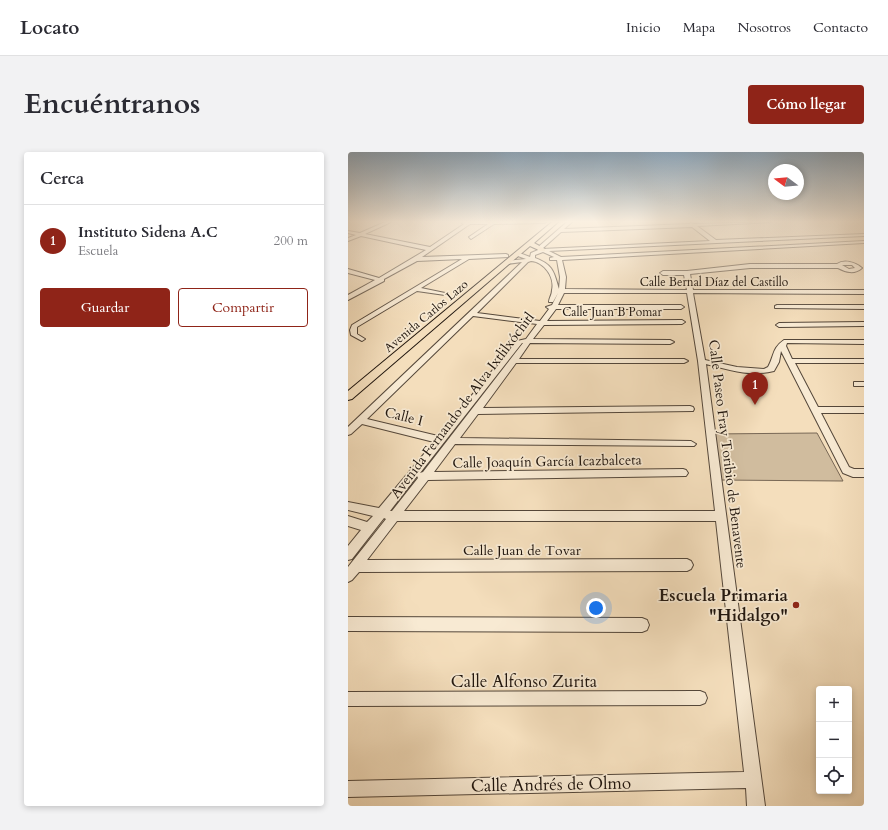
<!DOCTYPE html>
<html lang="es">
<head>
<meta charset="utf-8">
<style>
	:root { --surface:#fff; --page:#f2f2f3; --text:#2b2b33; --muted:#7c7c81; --line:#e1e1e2; --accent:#8f2418 }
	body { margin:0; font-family:Cardo,serif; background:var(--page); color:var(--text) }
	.controls { position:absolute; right:12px; bottom:12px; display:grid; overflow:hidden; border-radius:4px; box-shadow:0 2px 6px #0003 }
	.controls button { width:36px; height:36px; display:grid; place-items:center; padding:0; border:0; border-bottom:1px solid var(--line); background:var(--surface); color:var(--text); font:20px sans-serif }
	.compass { position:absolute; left:420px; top:12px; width:36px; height:36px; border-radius:50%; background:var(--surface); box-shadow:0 2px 6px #0003; rotate:286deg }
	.you { position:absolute; left:248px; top:456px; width:14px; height:14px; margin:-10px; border:3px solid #fff; border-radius:50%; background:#1a73e8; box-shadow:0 0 0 6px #1a73e833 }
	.badge { display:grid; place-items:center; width:26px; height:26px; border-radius:50%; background:var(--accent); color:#fff; font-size:13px; font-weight:700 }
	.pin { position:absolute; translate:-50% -33px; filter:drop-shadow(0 1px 2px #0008) }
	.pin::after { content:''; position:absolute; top:21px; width:14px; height:12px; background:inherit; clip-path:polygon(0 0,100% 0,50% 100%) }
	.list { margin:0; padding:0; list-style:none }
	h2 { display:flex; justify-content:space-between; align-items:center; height:52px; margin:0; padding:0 16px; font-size:17px }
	h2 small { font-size:13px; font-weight:400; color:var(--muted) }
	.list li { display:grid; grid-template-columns:26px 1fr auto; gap:12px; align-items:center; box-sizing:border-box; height:72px; padding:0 16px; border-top:1px solid var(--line) }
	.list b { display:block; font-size:15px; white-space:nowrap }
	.list p { margin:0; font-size:13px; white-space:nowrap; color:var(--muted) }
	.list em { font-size:13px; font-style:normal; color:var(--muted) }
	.actions { display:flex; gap:8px; padding:12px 16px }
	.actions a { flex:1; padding:9px 0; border:1px solid var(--accent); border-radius:4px; text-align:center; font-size:14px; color:var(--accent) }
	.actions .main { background:var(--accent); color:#fff }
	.icon { flex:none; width:22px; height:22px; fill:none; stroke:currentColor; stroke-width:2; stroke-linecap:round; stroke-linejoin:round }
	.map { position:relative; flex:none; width:516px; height:654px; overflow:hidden; border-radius:4px }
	header { display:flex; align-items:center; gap:24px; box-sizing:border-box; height:56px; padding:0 20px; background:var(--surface); border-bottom:1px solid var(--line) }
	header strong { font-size:19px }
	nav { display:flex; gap:22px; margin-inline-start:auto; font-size:14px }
	.intro { display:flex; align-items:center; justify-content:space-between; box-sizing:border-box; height:96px; padding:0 24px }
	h1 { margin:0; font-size:28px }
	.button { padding:10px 18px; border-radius:4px; background:var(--accent); color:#fff; font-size:14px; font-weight:700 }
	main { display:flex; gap:24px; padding:0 24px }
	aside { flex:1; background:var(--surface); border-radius:4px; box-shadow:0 2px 6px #0003 }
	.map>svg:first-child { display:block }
	.green { fill:#d0bc9e; stroke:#786856 }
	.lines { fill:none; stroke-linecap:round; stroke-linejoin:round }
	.minor-casing { stroke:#54473a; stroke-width:2 }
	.major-casing { stroke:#1f150e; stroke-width:2 }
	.minor { fill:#f8ead3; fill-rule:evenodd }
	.major { fill:#f4debc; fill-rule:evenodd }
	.poi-dot { fill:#8f2418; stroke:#f8ead3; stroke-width:1.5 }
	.labels { text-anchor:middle; stroke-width:3.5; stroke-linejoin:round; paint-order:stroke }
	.far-street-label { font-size:12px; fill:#1f150e; stroke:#f8ead3 }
	.street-label { font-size:14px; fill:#1f150e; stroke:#f8ead3 }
	.near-poi-label { font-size:17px; font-weight:bold; fill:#1f150e; stroke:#f8ead3; text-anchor:end }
	.near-street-label { font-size:17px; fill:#1f150e; stroke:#f8ead3 }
</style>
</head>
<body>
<header>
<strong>Locato</strong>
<nav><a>Inicio</a><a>Mapa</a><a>Nosotros</a><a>Contacto</a></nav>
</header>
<div class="intro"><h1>Encuéntranos</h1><a class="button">Cómo llegar</a></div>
<main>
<aside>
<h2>Cerca<small></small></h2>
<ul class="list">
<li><span class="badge">1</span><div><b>Instituto Sidena A.C</b><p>Escuela</p></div><em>200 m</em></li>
</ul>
<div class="actions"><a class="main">Guardar</a><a>Compartir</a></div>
</aside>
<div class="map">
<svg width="516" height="654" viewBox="0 0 516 654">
	<rect width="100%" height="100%" fill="#f4debc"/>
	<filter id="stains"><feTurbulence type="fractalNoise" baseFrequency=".005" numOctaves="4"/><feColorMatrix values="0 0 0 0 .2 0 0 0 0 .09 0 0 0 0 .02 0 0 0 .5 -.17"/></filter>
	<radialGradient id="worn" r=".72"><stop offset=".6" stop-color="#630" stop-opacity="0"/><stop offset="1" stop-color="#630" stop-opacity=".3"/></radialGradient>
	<path class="green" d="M469 281 495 329 369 328 362 282Z"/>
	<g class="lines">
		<g class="minor-casing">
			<path id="minor" d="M37 70H43L17 82 82 95 116 72 114 71 115 70H198L196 71 146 72 123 87 121 85 140 72H122L74 105 158 102 160 103V105L121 107 73 136 97 141V143L69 139 9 175V182L17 187 14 189 3 183 2 178 4 173 114 107 69 109 36 127V129L0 148V143L27 128 0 121V117L31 126 78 98 13 84 0 89V86L8 83 0 81V79L12 81Z
				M219 70H224L216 77 341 72 343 71 346 72 423 70 349 74 368 88 516 82V84L201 99 213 105 516 89V91L214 108 218 125 217 137 339 138 336 123H315L312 121 315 119H339L402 112H489C496 107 507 110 514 116 506 123 498 120 490 116H402L342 122 345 138H516V142L345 141 357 208 389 215 416 217 420 215C426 205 424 196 436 188H516V192L439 191 438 194 444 207H516V211H447L470 255H516V261H473L501 315 506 317H516V325H505L495 321 433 199 431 210 426 219C403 225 381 218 358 212L417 654H399L398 636 0 645V629L396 620 368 369H49L19 408 339 407 343 409 345 413 343 417 339 419 11 420 4 428 0 430V415L38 367 36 366 4 407 0 408V394L13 378 0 374V364L19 370 25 364 0 358V350L31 356 86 290 14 272 3 282 0 283V275L174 110 159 112 157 111V109L178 107 167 103 166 102 169 100 182 105 183 101 190 98 189 96ZM344 75 362 89 194 97 213 80ZM195 100 206 105 202 106V108H209L212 125 211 137C206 121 206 113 187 106V103ZM183 109C196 110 207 125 204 138 204 143 201 146 201 150H205L210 141 204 153 198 155 201 157 192 169 129 161 180 110ZM494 113H504L507 116 501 117ZM216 141H339L350 209 367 359H56L80 328 338 324 340 321 338 318 335 317 86 320 107 292 346 294 348 292 343 289 112 286 130 262 345 259 346 257 345 255 342 254 135 256 168 211H336L340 209 336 207H171L182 191 322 192 326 190 322 188 185 187 196 173 334 172 337 170 334 168 199 169 208 157H333L336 155 333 153H210ZM125 164 189 172 178 187 169 189 90 284 19 267ZM174 191H175L75 320 72 321ZM69 324 70 326 44 359H42Z
				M429 153H516V157L427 156V154Z
				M516 170V174L431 175 428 173 431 171Z
				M506 230H516V234H506Z
				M0 465 294 466 299 468 301 473 299 478 294 480 0 479Z
				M352 539 357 541 359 546 357 551 352 553 0 554V540Z"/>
		</g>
		<g class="major-casing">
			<path id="major" d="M204 70H210L186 91 197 97V99H193L182 94 4 247 0 248V239Z"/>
		</g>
		<use href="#minor" class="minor"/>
		<use href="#major" class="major"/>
	</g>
	<linearGradient id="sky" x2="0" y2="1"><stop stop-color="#90aabf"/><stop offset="0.43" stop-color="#faf0e1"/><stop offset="1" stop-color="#faf0e1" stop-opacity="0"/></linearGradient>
	<rect width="516" height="162" fill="url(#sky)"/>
	<circle class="poi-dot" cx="448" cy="453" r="4"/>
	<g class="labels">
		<g class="far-street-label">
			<text x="366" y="134">Calle Bernal Díaz del Castillo</text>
			<text x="264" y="164">Calle Juan B Pomar</text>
			<text transform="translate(78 164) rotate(-40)" y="4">Avenida Carlos Lazo</text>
		</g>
		<g class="street-label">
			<text transform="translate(114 253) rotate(-53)" y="5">Avenida Fernando de Alva Ixtlilxóchitl</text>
			<text transform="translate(56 264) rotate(14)" y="5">Calle I</text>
			<text transform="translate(380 302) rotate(83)" y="5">Calle Paseo Fray Toribio de Benavente</text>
			<text transform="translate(199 309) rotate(-1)" y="5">Calle Joaquín García Icazbalceta</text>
			<text x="174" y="403">Calle Juan de Tovar</text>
		</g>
		<g class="near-poi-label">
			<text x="440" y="449">Escuela Primaria<tspan x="440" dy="20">"Hidalgo"</tspan></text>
		</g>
		<g class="near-street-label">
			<text x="176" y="535">Calle Alfonso Zurita</text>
			<text transform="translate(203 632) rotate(-1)" y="6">Calle Andrés de Olmo</text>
		</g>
	</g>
	<rect width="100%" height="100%" filter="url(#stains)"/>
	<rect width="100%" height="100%" fill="url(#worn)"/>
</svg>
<div class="controls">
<button>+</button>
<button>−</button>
<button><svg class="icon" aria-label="locate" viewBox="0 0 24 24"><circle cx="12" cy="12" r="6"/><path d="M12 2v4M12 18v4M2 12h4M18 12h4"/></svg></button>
</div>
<svg class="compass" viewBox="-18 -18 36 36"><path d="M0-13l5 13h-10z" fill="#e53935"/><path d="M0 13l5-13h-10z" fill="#7c7c81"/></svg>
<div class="you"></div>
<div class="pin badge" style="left:407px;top:253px">1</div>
</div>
</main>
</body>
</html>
